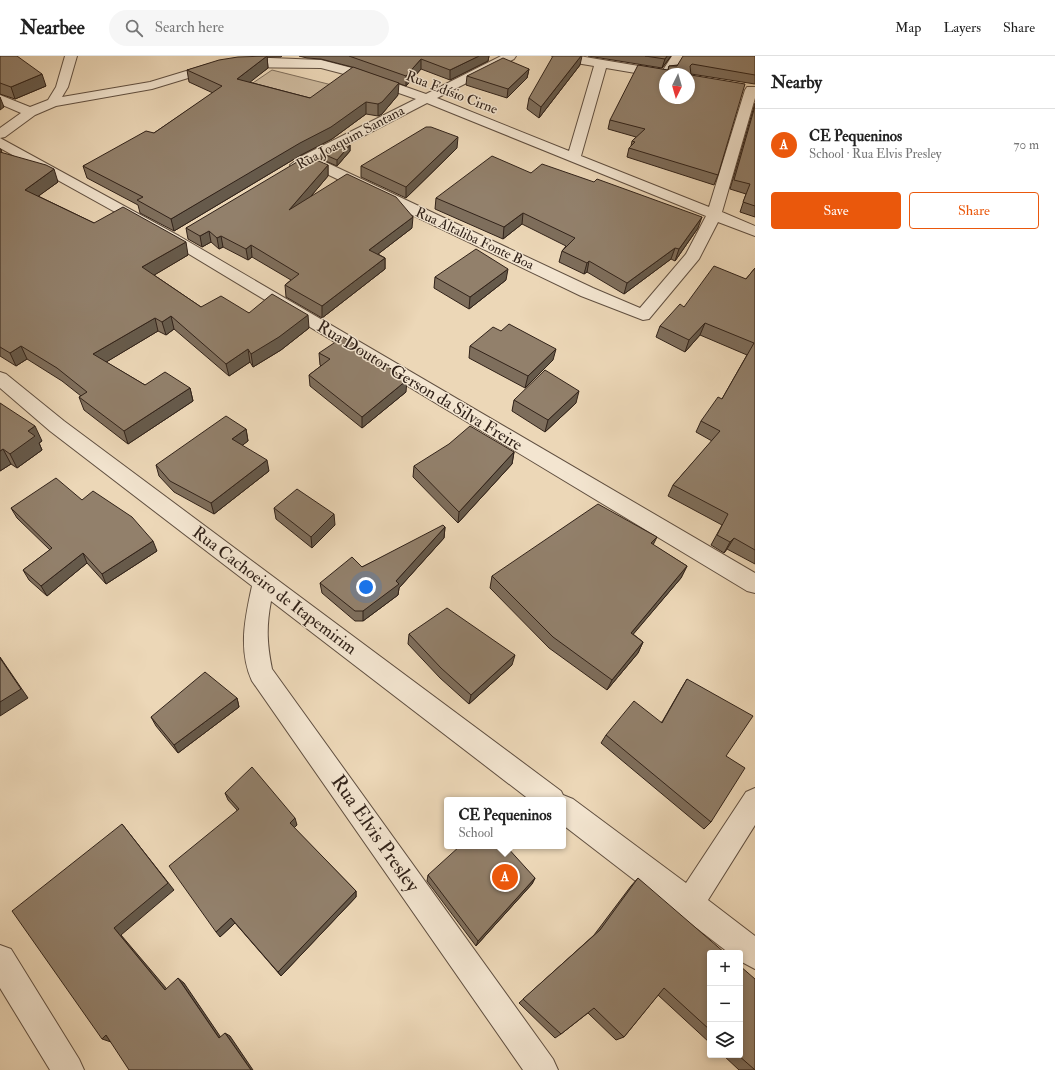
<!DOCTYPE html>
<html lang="en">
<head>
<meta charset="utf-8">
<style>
	:root { --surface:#fff; --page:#f6f6f6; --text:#222; --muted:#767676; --line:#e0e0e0; --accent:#ea580c }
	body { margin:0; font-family:"IM FELL Double Pica",serif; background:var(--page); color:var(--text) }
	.controls { position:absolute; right:12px; bottom:12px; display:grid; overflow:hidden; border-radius:4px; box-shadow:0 2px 6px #0003 }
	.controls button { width:36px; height:36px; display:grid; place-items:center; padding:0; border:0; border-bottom:1px solid var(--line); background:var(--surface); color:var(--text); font:20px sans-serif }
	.compass { position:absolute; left:659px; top:12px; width:36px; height:36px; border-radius:50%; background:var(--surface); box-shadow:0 2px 6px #0003; rotate:185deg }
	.you { position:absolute; left:366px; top:531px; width:14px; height:14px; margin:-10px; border:3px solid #fff; border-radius:50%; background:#1a73e8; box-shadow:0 0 0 6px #1a73e833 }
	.badge { display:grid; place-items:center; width:26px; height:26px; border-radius:50%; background:var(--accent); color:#fff; font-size:13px; font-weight:700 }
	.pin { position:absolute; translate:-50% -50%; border:2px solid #fff; box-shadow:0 1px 4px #0006 }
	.popup { position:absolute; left:444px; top:741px; width:122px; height:52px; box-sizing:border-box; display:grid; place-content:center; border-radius:4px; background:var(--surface); filter:drop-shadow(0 1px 3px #0005); font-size:13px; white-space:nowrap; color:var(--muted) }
	.popup b { font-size:15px; color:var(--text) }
	.popup::after { content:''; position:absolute; left:50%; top:100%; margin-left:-8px; border:8px solid transparent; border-top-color:var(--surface) }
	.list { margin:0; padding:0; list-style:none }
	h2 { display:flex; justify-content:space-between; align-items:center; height:52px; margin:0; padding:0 16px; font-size:17px }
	h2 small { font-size:13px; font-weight:400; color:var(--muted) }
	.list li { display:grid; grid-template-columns:26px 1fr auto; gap:12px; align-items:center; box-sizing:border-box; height:72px; padding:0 16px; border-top:1px solid var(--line) }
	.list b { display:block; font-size:15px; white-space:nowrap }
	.list p { margin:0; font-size:13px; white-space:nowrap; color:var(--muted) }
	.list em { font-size:13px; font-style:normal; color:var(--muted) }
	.actions { display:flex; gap:8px; padding:12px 16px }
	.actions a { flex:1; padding:9px 0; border:1px solid var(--accent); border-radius:4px; text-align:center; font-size:14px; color:var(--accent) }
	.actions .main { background:var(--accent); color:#fff }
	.icon { flex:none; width:22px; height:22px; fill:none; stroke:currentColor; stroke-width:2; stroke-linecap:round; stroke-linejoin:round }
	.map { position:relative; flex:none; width:755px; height:1014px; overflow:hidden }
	header { display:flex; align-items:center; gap:24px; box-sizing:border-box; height:56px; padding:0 20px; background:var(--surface); border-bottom:1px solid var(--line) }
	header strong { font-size:19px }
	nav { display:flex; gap:22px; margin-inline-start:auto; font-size:14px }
	.search { width:280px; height:36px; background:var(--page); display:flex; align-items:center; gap:10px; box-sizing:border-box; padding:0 14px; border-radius:22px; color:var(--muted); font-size:15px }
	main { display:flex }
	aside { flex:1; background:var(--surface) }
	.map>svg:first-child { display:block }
	.green { fill:#ccb89c; stroke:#7e6d5a }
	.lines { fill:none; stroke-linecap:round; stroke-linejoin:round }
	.minor-casing { stroke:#604f40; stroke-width:2 }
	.minor { fill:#f3e5d0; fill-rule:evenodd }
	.wall { fill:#7e6e5c; stroke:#312219 }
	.shaded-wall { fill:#665a4b; stroke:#312219 }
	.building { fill:#92806b; stroke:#312219; fill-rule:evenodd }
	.labels { text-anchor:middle; stroke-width:3; stroke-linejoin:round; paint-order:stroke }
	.far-street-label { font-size:14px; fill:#312219; stroke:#f3e5d0 }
	.street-label { font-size:17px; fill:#312219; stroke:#f3e5d0 }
	.near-street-label { font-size:20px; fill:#312219; stroke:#f3e5d0 }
</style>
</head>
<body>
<header>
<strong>Nearbee</strong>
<div class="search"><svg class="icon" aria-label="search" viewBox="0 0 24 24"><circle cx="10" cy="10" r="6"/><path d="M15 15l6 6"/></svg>Search here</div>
<nav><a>Map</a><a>Layers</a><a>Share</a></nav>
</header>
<main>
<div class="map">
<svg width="755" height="1014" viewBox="0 0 755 1014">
	<rect width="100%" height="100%" fill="#ecd7b7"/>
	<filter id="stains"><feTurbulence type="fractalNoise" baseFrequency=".005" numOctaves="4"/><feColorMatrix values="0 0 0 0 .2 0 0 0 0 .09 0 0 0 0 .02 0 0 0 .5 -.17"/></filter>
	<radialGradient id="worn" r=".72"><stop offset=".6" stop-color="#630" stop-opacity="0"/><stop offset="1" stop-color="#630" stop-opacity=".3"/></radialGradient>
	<path class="green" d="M272 14 336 30 310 50 244 33Z"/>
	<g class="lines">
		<g class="minor-casing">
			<path id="minor" d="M65 0H77L68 31 62 41 150 26 206 9 239 3 270 2 321 4 352 12 426 38 501 0H516L514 3 437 42 569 95 594 10 558 4 552 0H579L663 14 672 0H684L673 18H665V22L606 12 581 100 709 151 745 34 747 31H755V42L722 156 755 170V180L718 166 699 203 649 263 643 264 581 240 308 109 297 113 292 112 290 109 302 100 416 43 344 18 321 12 239 11 208 16 152 33 56 50 35 59 5 81 0 82 179 180 755 517V537L747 535 169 186 0 92V72L21 57 0 48V39L30 51 48 44 56 31ZM427 47 706 160 686 198 640 252 593 232 319 103Z
				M0 316 6 318 64 365 561 735 563 739 573 743 686 827 746 736 755 732V769L708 844 755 880V913L740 905V897H729L563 769V744H530L271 545C266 571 267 588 272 613L553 1003 558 1014H523L252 625C238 594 245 562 252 530L50 375 0 332Z
				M0 889 11 893 79 1003 84 1014H50L0 932Z"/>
		</g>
		<use href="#minor" class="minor"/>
	</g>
	<path class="wall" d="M0 0 46 30 15 43 0 38Z
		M265 0H282L281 1H267L268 12 249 26 310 42 398 39 382 58 378 60 366 58 332 83 301 99 174 175 140 157 138 149 87 122 83 110 154 77 213 37 189 26 187 14Z
		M299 0H489L488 5 450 24 421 13 406 30 352 11 321 3 307 2Z
		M588 0H671L662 12Z
		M755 0V28L691 18 718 119 714 129 627 101 629 92 631 90 632 85 636 81 608 73 610 64 668 14 669 10Z
		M580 9 539 62 527 53 529 42Z
		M529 13 527 22 507 42 466 29 467 20Z
		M755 47V161L740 156 746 138 730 133Z
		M350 89V95L337 110 321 103V97Z
		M457 92 406 142 361 121V110Z
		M0 93H1L2 97 58 126 38 140 94 167 188 199 154 219 201 251 249 257 309 272 281 294 253 311 250 306 229 320 174 273 166 279 158 275 106 306 145 329 190 332 193 345 128 388 84 354 79 341 81 340 62 325 27 303 16 310 0 300Z
		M328 109V120L311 140 412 172 378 198 385 202V213L322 262 286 241 285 229 291 224 252 201 248 204 223 191 219 193 211 186 202 191 188 183 186 172Z
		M531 117 698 172 675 205 671 203 624 238 587 216 584 218 559 206 562 195 566 190 522 168 503 183 435 153 436 142Z
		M755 212V508L727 493 724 497 711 489 722 469 668 440 673 429 712 385 696 376 701 365 722 343 747 299 700 279 685 296 656 281 660 270 684 251 746 223Z
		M435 221 506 224 469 253 434 232Z
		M501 275 553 304 525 332 469 302 470 290Z
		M319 297 406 336 362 372 310 330 309 319 321 310 320 309Z
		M514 344 576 347 545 376 512 355Z
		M0 347 42 385 39 387 42 394 17 412 11 408 0 415Z
		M246 373 248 385 242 389 269 415 214 458 174 436 159 420 156 409Z
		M514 396 512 408 458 467 413 421 414 410Z
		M82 444 157 495 106 528 87 507 47 540 29 524 23 514 50 494 17 462 11 452Z
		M274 452 335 469 312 492 276 463Z
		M445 471 444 482 399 532 398 539 363 565H355L322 537 320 527 362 511Z
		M653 489 687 510 681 522 633 578 643 586 638 597 607 634 549 592 490 532 492 520Z
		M409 578 512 609 469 648 440 622 408 588Z
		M687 623 726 700 711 766 704 773 601 687 606 679 662 666 681 633Z
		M237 642 239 651 178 697 156 670 151 661Z
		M225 737 297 769 294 772 356 835V841L281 920 235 867 220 881 237 754 228 744Z
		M428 819 535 822 532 828 476 890 427 825Z
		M638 822 710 897V987L658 939 624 981 616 984 588 957 561 978 555 982 519 947 594 879 631 830Z
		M723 999H740L755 1014H739Z"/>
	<path class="shaded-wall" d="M267 0 268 12 239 35 237 23Z
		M479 0H489L488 5 450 24V14Z
		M581 0H582L580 9 539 62 541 51Z
		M667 0H671L662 12 665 3Z
		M421 3V13L406 30V20Z
		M529 13 527 22 507 42 508 33Z
		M42 18 46 30 15 43 11 31Z
		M399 27 398 39 382 58 378 60V48Z
		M0 41 4 51 0 54Z
		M366 46V58L332 83 301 99 174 175 171 163Z
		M458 81 457 92 406 142V131Z
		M350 89V95L337 110V104Z
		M328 109V120L290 165 289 154Z
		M54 113 58 126 29 147 25 134Z
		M523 157 522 168 503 183 504 171Z
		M413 161 412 172 369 205V194Z
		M702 161 698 172 675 205 679 193Z
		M209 175 211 186 202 191 200 180Z
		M221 180 223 191 219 193 217 182Z
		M186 186 188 199 146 224 142 211Z
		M251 189 252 201 248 204 246 193Z
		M675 192 671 203 624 238 627 227Z
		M385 202V213L322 262V250Z
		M589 205 587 216 584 218 587 207Z
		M508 213 506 224 469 253 470 241Z
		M308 259 309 272 281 294 253 311 251 298Z
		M171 260 174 273 166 279 162 266Z
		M155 262 158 275 98 311 93 298Z
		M705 267 700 279 685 296 689 284Z
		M21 290 27 303 16 310 10 297Z
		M248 293 250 306 229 320 226 308Z
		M556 293 553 304 525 332 528 320Z
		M407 324 406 336 362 372V361Z
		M190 332 193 345 128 388 124 375Z
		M579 335 576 347 545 376 548 364Z
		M35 370 42 385 39 387 42 394 17 412 10 398 28 375Z
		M246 373 248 385 235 395 232 383Z
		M3 393 11 408 0 415V395Z
		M514 396 512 408 458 467 459 456Z
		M267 404 269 415 214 458 211 447Z
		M334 458 335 469 312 492 311 481Z
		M445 471 444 482 399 532 398 539 363 565V555L396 525Z
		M657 481 651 493V487Z
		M734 482 727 493 724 497 730 486Z
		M153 485 157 495 106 528 102 518Z
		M83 497 87 507 47 540 41 530Z
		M687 510 681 522 625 588 631 577Z
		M643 586 638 597 607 634 612 624Z
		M515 599 512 609 469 648 471 639Z
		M0 601 28 642 0 660Z
		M237 642 239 651 178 697 174 689Z
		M295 762 297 769 292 774 290 767Z
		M122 768 174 834 121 879 172 939 165 934 114 872Z
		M535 822 532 828 476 890 478 885Z
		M356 835V841L281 920 278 916Z
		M231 862 235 867 220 881 216 876Z
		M178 922 184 927 224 986 219 982Z
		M225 977 230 980 253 1014H251Z
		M106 979 111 986 102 983Z"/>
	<path class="building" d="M0 0H17L42 18 11 31 0 27Z
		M267 0 237 23 310 42 353 11 399 27 382 46 378 48 366 46 331 71 300 87 171 163 137 144 143 141 83 110 146 75 154 77 222 30 187 14 219 4 238 1Z
		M349 0H479L450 14 421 3 406 20Z
		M553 0H581L541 51 529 42Z
		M645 0H667L665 3Z
		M683 0H755V19L692 8 690 10 691 19 745 28 718 119 629 92 635 86 632 85 645 73 610 64 638 9 668 14 669 10H677ZM665 18H689V42H665Z
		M503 2 529 13 508 33 467 20Z
		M755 50V150L743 146 750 128 734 124Z
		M426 71H431L458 81 406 131 361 110Z
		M344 86 350 89 337 104 321 97Z
		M0 96 46 109 54 113 25 134 94 167 123 151 186 186 142 211 201 251 221 240 249 257 272 238 308 259 279 281 251 298 248 293 226 308 171 260 162 266 155 262 93 298 145 329 165 316 190 332 124 375 79 341 87 336 57 312 21 290 10 297 0 291Z
		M307 100 328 109 289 154 347 118 396 141 413 161 369 194 385 202 322 250 285 229 299 218 251 189 246 193 221 180 217 182 209 175 200 180 186 172Z
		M492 100 531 117 542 108 594 126 597 123 702 161 679 193 675 192 627 227 589 205 587 207 562 195 575 182 523 157 504 171 436 142Z
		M476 193 508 213 470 241 435 221Z
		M714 210 746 223 755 212V494L734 482 730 486 717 479 728 458 673 429 720 375 701 365 718 341 722 343 754 287 705 267 689 284 660 270 680 248 684 251Z
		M509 268 556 293 528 320 470 290 493 271 501 275Z
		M343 281 367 296 407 324 362 361 309 319 330 303 319 297Z
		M545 314 579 335 548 364 514 344Z
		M0 347 35 370 28 375 35 380 10 398 3 393 0 395Z
		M226 360 246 373 232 383 267 404 211 447 170 425 156 409Z
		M470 370 514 396 459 456 414 410 449 388Z
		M56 422 82 444 93 435 132 461 153 485 102 518 83 497 41 530 23 514 52 492 11 452Z
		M297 433 334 458 311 481 274 452Z
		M598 448 657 481 651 487 687 510 631 577 643 586 612 624 553 581 492 520Z
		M443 469 445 471 396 525 399 528 363 555H355L320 527 352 501 362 511Z
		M447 552 515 599 471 639 441 612 409 578Z
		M0 602 21 633 0 646Z
		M205 616 237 642 174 689 151 661Z
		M687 623 753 660 726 700 745 712 711 766 606 679 634 645 662 667Z
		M252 711 295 762 290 767 356 835 278 916 231 862 216 876 169 810 239 753 225 737Z
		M122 768 168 827 114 872 165 934 178 922 219 982 225 977 251 1014H129L106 979 102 983 12 855Z
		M460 790H506L535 822 478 885 428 819Z
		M638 822 725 897H710V974L664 932 624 981 594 952 561 978 523 943 600 874Z
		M740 910 755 923V1014L738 999H740Z"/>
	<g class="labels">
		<g class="far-street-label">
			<text transform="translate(452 36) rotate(21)" y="5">Rua Edísio Cirne</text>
			<text transform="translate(350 81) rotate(-28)" y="5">Rua Joaquim Santana</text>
			<text transform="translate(475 182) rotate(25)" y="5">Rua Altaliba Fonte Boa</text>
		</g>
		<g class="street-label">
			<text transform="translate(420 329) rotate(31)" y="6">Rua Doutor Gerson da Silva Freire</text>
			<text transform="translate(275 534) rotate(37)" y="6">Rua Cachoeiro de Itapemirim</text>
		</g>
		<g class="near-street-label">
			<text transform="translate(376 777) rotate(55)" y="7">Rua Elvis Presley</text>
		</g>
	</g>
	<rect width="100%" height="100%" filter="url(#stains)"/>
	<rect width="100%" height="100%" fill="url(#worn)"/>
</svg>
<div class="controls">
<button>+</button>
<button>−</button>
<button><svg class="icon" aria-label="layers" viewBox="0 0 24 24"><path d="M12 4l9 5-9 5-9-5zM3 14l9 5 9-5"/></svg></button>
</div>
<svg class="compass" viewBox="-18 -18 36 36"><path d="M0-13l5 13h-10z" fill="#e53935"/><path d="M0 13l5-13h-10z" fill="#767676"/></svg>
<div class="you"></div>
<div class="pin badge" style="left:505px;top:821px">A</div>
<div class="popup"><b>CE Pequeninos</b>School</div>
</div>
<aside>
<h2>Nearby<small></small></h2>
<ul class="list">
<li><span class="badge">A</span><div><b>CE Pequeninos</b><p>School · Rua Elvis Presley</p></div><em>70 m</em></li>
</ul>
<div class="actions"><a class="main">Save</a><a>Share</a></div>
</aside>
</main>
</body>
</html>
